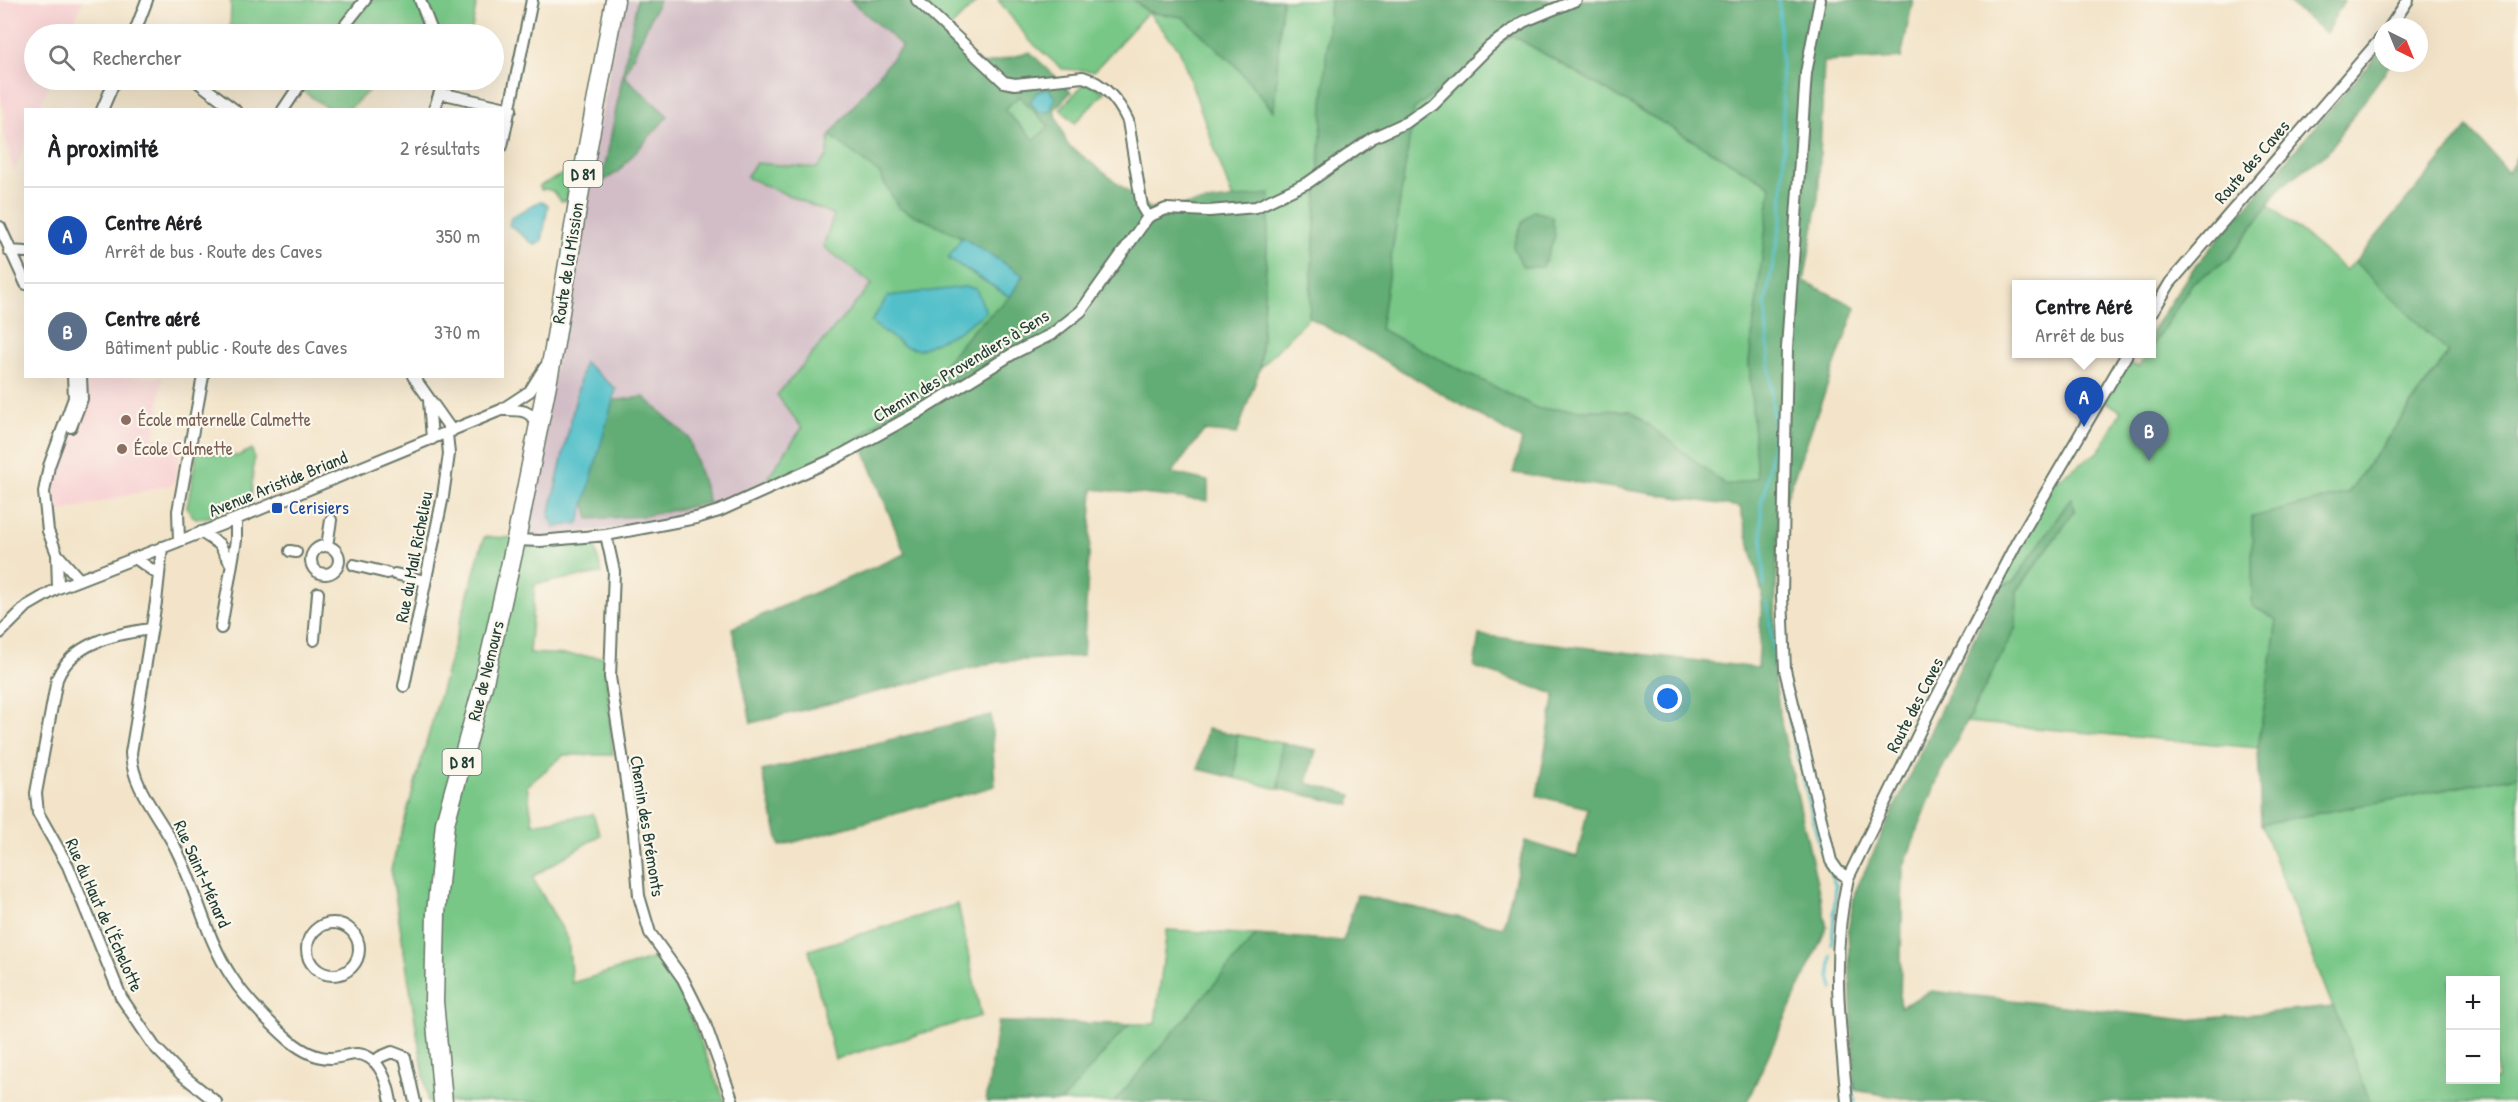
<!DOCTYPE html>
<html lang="fr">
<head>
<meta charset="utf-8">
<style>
	:root { --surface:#fff; --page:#f6f6f6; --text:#202124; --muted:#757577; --line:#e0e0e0; --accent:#d93025 }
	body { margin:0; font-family:"Patrick Hand",sans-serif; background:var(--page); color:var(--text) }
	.controls { position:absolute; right:18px; bottom:18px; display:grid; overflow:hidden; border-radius:0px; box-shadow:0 6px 24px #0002 }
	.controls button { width:54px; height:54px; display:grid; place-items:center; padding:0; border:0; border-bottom:2px solid var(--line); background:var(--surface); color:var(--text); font:30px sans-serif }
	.compass { position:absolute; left:2374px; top:18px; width:54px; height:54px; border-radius:50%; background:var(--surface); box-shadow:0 6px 24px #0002; rotate:137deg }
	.you { position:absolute; left:1668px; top:699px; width:21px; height:21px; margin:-15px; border:4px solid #fff; border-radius:50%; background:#1a73e8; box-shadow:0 0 0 9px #1a73e833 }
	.badge { display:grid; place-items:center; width:39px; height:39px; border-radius:50%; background:var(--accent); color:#fff; font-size:20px; font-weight:700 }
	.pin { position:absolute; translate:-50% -50px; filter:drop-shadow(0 2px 3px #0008) }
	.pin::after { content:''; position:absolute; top:32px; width:21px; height:18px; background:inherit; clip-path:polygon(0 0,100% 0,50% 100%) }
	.popup { position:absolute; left:2012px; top:280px; width:144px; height:78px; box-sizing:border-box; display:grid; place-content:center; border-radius:0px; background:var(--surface); filter:drop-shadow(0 2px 4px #0005); font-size:20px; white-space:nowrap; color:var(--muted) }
	.popup b { font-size:22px; color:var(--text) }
	.popup::after { content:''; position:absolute; left:50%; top:100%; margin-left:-12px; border:12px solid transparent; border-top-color:var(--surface) }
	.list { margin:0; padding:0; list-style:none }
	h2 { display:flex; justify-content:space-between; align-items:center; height:78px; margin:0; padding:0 24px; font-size:26px }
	h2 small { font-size:20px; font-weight:400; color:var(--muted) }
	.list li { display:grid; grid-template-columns:39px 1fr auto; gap:18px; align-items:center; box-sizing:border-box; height:96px; padding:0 24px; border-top:2px solid var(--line) }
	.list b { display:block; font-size:22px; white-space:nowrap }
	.list p { margin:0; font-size:20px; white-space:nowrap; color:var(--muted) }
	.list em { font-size:20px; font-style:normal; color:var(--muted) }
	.icon { flex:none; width:33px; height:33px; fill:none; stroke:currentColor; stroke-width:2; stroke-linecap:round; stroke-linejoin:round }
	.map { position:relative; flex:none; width:2518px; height:1102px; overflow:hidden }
	.search { position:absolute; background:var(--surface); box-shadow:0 6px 24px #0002; left:24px; top:24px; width:480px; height:66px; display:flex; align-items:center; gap:15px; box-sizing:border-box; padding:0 21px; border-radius:33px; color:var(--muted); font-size:22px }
	.panel { position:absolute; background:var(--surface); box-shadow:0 6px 24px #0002; left:24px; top:108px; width:480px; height:270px; border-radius:0px }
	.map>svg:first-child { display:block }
	.built { fill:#f7cfd2 }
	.industrial { fill:#d2bdc6 }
	.green { fill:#78c787; stroke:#4c825e; stroke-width:1.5; fill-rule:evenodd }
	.forest { fill:#62ac74; stroke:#407454; stroke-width:1.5; fill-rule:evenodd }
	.water { fill:#53c0c9; stroke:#397e7e; stroke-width:1.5 }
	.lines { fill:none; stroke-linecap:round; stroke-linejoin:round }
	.stream { stroke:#53c0c9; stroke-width:3 }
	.street-casing { stroke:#697768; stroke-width:14 }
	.primary-casing { stroke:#697768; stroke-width:21 }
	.street { stroke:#fff; stroke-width:10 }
	.primary { stroke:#fff; stroke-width:18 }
	.education-dot { fill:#8d6e63; stroke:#fbf7ec; stroke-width:2 }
	.transit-dot { fill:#1a4fb4; stroke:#fbf7ec; stroke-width:2 }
	.labels { text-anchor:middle; stroke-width:4.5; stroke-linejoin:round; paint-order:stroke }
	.shield { fill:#fbf7ec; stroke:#61756b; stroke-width:1.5 }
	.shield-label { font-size:16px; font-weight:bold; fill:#1f3d34 }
	.street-label { font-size:18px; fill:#1f3d34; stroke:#fbf7ec }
	.education-label { font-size:18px; fill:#785e54; stroke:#fbf7ec; text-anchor:start }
	.transit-label { font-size:18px; fill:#164399; stroke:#fbf7ec; text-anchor:start }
</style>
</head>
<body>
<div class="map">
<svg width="2518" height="1102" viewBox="0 0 2518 1102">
	<rect width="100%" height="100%" fill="#fbf7ec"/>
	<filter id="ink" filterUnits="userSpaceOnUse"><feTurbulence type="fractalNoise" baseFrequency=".0167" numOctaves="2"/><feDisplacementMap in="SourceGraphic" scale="12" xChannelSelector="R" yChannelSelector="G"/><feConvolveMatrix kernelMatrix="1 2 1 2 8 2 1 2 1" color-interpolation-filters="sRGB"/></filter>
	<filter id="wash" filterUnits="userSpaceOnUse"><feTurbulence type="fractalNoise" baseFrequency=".008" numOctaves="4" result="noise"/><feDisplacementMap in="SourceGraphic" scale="24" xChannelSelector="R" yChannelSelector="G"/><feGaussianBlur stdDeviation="1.35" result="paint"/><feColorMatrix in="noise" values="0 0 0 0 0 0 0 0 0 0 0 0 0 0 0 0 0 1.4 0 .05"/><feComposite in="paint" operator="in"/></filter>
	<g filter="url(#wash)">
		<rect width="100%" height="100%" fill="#f3e4c9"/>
		<path class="built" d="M0 0H83L69 34H34V80H51L39 109 26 110 25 144 14 172 2 126 6 117 0 96Z
			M87 377H163L154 436 182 441 174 484 55 513 54 473 60 455 84 414 88 397Z"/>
		<path class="industrial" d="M622 0H850L902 46 830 134 827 156 817 168 756 163 746 177 834 215 823 246 872 284 777 395 802 428 757 493 685 522 523 538Z"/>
		<path class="green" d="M231 0H477L471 34H230Z
			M912 0H978L945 33 933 25Z
			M998 0H1134L1148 12 1183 17 1234 64 1273 111 1282 0H1330L1309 317 1260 368 1270 195 1233 200 1179 49 1148 12 1094 71 1062 69 1030 41Z
			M1513 35 1771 186 1749 362 1757 478 1727 486 1631 411 1539 409 1380 329 1414 109Z
			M287 80H380L348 110 329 109Z
			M1087 81 1105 92 1075 123 1060 109Z
			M1018 95 1049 126 1035 141 1004 110Z
			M830 135 879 173 899 208 962 237 949 259 1010 297 973 330 926 386 859 437 861 445 757 493 802 428 777 395 872 284 823 246 834 215 746 177 756 163 817 168 827 156Z
			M568 167 573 168 567 201H561C555 193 551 187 541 190L539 186 563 174Z
			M2268 204 2346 270 2355 262 2449 352 2348 493 2252 518 2277 620 2258 748 1967 722 2016 627 2017 591 2075 510 2071 499 2014 581 1998 587 2052 483 2099 451 2121 411 2100 398 2131 364 2139 367 2147 354H2152V347L2193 282 2229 259Z
			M252 449 254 458 251 500C240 504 206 521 196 518 191 516 189 511 187 507L197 451 238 456Z
			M484 537 593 540 602 573 535 584 529 653 605 657 613 755H564L527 786 533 824 593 814 600 835 532 877 568 939 572 983 665 955 725 1102H428L391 869Z
			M1237 735 1282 743 1279 789 1235 778Z
			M2518 776V1083L2513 1102H2370L2261 824ZM2450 980H2496V1080H2450Z
			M958 904 981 1016 835 1059 809 950Z
			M1167 930 1256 935 1114 1102H1061L1129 1024H1155Z"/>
		<path class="forest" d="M637 0H659L624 76 668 116 618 172 602 182Z
			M850 0H912L933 25 982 65 1030 52 1071 92 1054 110 1067 144 1151 209 1270 194 1260 368 1237 434 1204 431 1172 473 1208 481V501L1093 489 1083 656 997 662 751 723 732 628 905 554 859 437 926 386 973 330 1010 297 1023 276 962 237 899 208 879 173 830 135 902 46ZM1019 96 1049 126 1035 140 1004 110Z
			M1134 0H1282L1274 111 1234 64 1183 17 1148 12Z
			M1330 0H1913L1901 58 1824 62 1818 202 1804 281 1856 307 1779 518 1773 670 1782 727 1827 927 1747 1102H1114L1256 935 1343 941 1357 895 1503 927 1525 841 1577 857 1588 808 1537 796 1555 694 1474 667 1479 635 1758 668 1762 593 1740 507 1513 473 1522 440 1309 317ZM1512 35 1771 186 1749 362 1757 478 1727 486 1631 411 1539 409 1380 329 1414 109Z
			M2285 0H2344L2326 33Z
			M2378 54 2383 57V63H2391L2328 152 2282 186 2229 259 2193 282 2152 347V331L2191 271Z
			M2468 127 2508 172 2518 155V776L2261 824 2258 748 2277 620 2252 606V517L2348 493 2449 353 2355 262Z
			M1534 211 1552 216 1555 236 1543 267H1523L1513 247 1522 223Z
			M644 397 689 438 709 503 644 516 589 519 580 483 601 402Z
			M2071 498 2075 510 2017 591 2016 627 1940 773 1903 868 1900 1007 1931 991 2187 1020 2334 1007 2370 1102H1924L1855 1090 1848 930 1855 892 1998 587 2014 581Z
			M991 715 995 786 780 846 762 771Z
			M1207 729 1237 735 1235 778 1198 769Z
			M1282 743 1316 750 1307 783 1352 795 1350 805 1279 789Z
			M998 1022 1129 1024 1061 1102H986Z"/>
		<path class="water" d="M1049 89 1055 98 1050 112H1038L1030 102 1037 92Z
			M540 201 548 205 542 241 535 245 509 225 511 217Z
			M962 237 1023 275 1010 297 948 258Z
			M965 287 976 289 986 312 958 332 919 350 904 346 871 322 888 296Z
			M584 362 616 389 579 523 555 527 549 516Z"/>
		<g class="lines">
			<path class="stream" d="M1764 586 1761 501 1765 493 1774 431 1765 305 1782 216 1784 149 1779 0
				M1767 602 1775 663 1822 855
				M1827 867 1836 886 1832 944
				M1831 956 1830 976 1833 989
				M1848 1061 1855 1102"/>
		</g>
	</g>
	<g filter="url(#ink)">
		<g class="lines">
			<g class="street-casing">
				<path id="street" d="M420 0 433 34
					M917 0 1004 82 1015 84 1083 77C1104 83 1119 102 1128 121L1142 207 1148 217
					M1820 0 1806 73 1787 348 1782 596 1785 670 1831 861 1838 871 1848 878
					M2390 27 2408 0
					M134 34 147 0
					M338 34 365 0
					M195 80 235 110
					M440 93 511 109
					M102 110 115 80
					M283 110 303 80
					M434 110 444 80
					M502 146 532 0
					M0 227 26 284
					M9 251 26 252
					M2152 313 2170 283 2383 36
					M413 376 452 431
					M429 400 432 439
					M501 410C518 410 531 408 537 426
					M71 427 82 399 81 376
					M201 532 219 544 231 564
					M606 535 614 571 610 677 634 833 639 896 650 933 683 979 704 1021 733 1102
					M516 540 540 541 606 535 696 518 719 511 834 459 919 412 1014 353 1052 334 1081 311 1148 217 1166 209 1209 211 1256 207 1309 182 1372 138 1407 122 1432 104 1489 47 1523 22 1576 0
					M179 541 178 511 203 376
					M327 546 331 520
					M311 560a14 14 0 1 1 28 0a14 14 0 1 1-28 0Z
					M162 547 156 602 131 753C132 789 162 819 177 851 197 891 206 938 231 976 245 998 270 1023 289 1040 300 1049 315 1058 330 1058 339 1058 348 1054 357 1054 380 1055 388 1084 391 1102
					M290 551 296 552
					M57 554 79 579
					M135 558 159 575
					M354 565 387 573
					M395 574 425 581
					M58 588 57 554 48 531 44 492 49 466 74 398 73 376
					M221 628 236 540V519
					M151 629C115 634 72 642 57 679L36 793 38 813 68 866 121 997 154 1046 181 1074 216 1102
					M0 633 27 606 58 588 236 519 501 410 530 391 545 367
					M314 640 318 593
					M404 686 443 496 449 454 447 434
					M307 949a26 26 0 1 1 52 0a26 26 0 1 1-52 0Z
					M375 1062 380 1057 392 1052 405 1057 415 1102
					M1847 1102C1840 1023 1830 957 1848 878L1932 706 2017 542 2127 354"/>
			</g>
			<g class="primary-casing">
				<path id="primary" d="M443 1102 434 1001 436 913 445 823 484 682 516 540 554 349 581 184 615 0"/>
			</g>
			<use href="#street" class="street"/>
			<use href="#primary" class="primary"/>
		</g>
	</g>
	<g class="education-dot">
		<circle cx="126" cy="420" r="6"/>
		<circle cx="122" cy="449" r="6"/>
	</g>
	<rect class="transit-dot" x="271" y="502" width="12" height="12" rx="3"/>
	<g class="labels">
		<g class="shield">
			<rect x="563.5" y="161" width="39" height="26" rx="4.5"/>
			<rect x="442.5" y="749" width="39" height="26" rx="4.5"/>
		</g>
		<g class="shield-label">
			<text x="583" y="180">D 81</text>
			<text x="462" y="768">D 81</text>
		</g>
		<g class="street-label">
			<text transform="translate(2252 162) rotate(-49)" y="6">Route des Caves</text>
			<text transform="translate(568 263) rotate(-81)" y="6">Route de la Mission</text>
			<text transform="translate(961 366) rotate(-31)" y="6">Chemin des Provendiers à Sens</text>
			<text transform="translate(278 484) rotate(-22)" y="6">Avenue Aristide Briand</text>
			<text transform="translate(414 557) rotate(-79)" y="6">Rue du Mail Richelieu</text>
			<text transform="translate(486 671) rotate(-76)" y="6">Rue de Nemours</text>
			<text transform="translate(1915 705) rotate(-63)" y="6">Route des Caves</text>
			<text transform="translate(647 826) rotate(81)" y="6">Chemin des Brémonts</text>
			<text transform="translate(202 874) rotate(66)" y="6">Rue Saint-Ménard</text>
			<text transform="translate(104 915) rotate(66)" y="6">Rue du Haut de l'Échelotte</text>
		</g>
		<g class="education-label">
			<text x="138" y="426">École maternelle Calmette</text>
			<text x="134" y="455">École Calmette</text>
		</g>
		<g class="transit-label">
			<text x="289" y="514">Cerisiers</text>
		</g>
	</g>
</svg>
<div class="controls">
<button>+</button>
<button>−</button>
</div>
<svg class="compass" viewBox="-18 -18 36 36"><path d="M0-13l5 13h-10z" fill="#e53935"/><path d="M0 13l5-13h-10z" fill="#757577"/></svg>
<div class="you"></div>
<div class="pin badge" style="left:2084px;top:427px;background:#1a4fb4">A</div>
<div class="popup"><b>Centre Aéré</b>Arrêt de bus</div>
<div class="pin badge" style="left:2149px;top:461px;background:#5c6f8a">B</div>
<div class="search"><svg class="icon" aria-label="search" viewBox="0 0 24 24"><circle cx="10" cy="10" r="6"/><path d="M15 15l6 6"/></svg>Rechercher</div>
<section class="panel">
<h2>À proximité<small>2 résultats</small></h2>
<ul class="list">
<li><span class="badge" style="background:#1a4fb4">A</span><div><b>Centre Aéré</b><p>Arrêt de bus · Route des Caves</p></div><em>350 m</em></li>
<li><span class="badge" style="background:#5c6f8a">B</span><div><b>Centre aéré</b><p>Bâtiment public · Route des Caves</p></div><em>370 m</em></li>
</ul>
</section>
</div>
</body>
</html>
